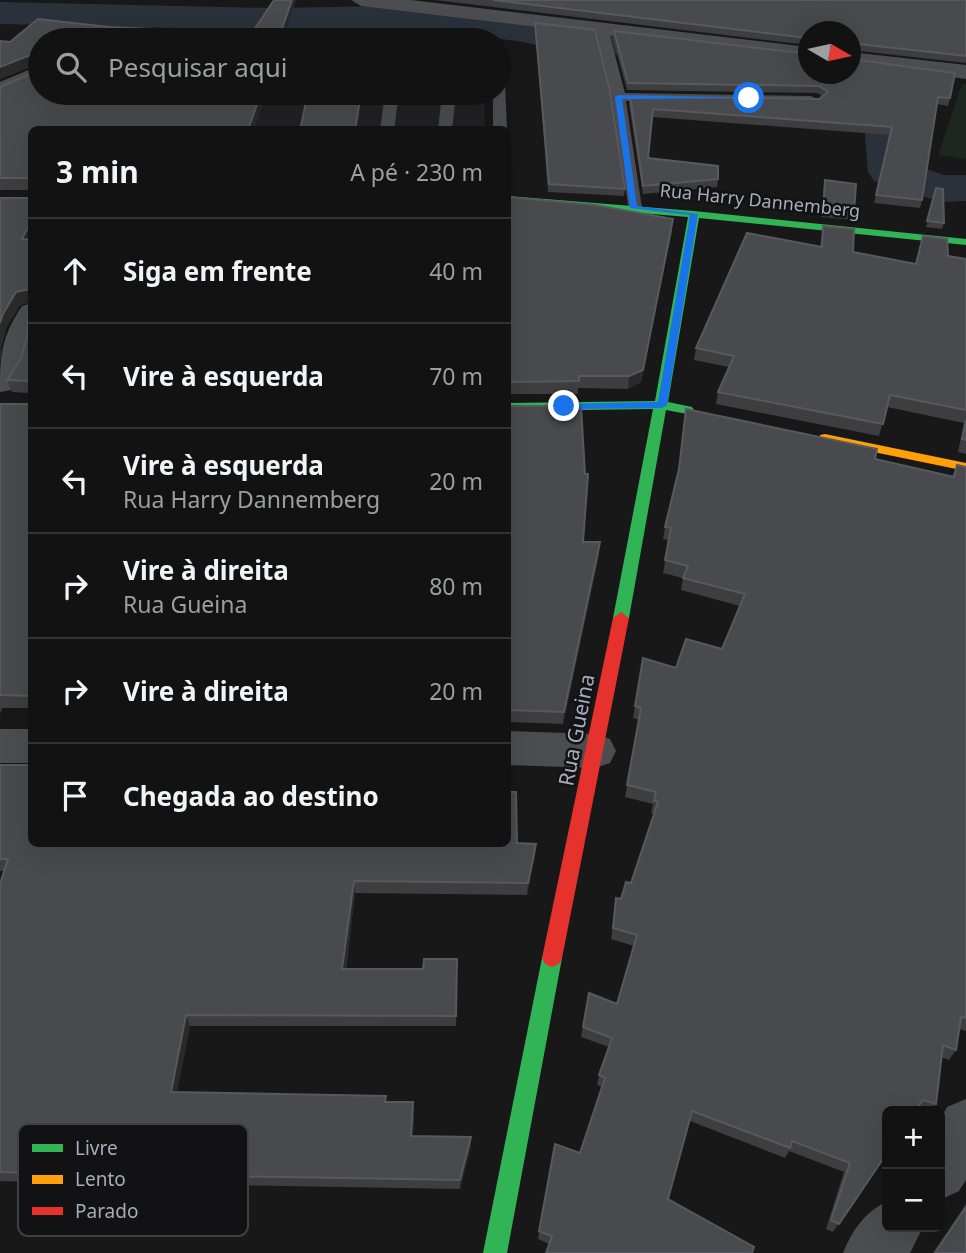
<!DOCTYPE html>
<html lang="pt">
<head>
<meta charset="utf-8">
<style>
	:root { --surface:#121212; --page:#1f2020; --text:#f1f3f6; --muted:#9c9e9f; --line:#313232 }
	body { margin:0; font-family:"Noto Sans",sans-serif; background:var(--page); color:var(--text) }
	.controls { position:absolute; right:21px; bottom:21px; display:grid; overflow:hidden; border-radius:10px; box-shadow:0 7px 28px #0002 }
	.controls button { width:63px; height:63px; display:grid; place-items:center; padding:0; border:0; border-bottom:2px solid var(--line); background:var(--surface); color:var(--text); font:35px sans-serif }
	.compass { position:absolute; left:798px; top:21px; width:63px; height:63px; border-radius:50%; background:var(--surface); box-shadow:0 7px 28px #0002; rotate:99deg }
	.stop { position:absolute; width:21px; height:21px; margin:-16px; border:5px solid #1a73e8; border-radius:50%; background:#fff }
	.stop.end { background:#1a73e8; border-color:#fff; box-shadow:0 2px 7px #0008 }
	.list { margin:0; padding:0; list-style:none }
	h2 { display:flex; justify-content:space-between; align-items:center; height:91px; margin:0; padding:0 28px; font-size:30px }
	h2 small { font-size:23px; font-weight:400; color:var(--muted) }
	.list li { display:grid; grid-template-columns:46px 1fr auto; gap:21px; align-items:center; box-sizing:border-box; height:105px; padding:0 28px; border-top:2px solid var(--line) }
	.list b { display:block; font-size:26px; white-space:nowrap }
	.list p { margin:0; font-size:23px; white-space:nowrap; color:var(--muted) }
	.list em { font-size:23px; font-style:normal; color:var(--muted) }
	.icon { flex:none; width:38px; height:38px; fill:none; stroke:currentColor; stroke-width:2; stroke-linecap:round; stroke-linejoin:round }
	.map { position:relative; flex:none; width:966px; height:1253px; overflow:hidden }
	.search { position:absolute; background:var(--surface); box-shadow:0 7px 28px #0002; left:28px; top:28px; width:483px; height:77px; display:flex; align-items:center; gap:18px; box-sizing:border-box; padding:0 24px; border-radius:38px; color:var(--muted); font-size:26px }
	.panel { position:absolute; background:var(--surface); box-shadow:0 7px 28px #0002; left:28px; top:126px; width:483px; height:721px; border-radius:10px }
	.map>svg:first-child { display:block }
	.built { fill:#222224 }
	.green { fill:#1d261f }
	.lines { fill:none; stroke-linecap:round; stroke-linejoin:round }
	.river { fill:#2a313b; fill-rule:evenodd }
	.lane { fill:#4c4d51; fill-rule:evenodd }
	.street { fill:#4c4d51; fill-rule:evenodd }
	.fast { fill:#30b455; fill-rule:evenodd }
	.slow { fill:#ff9f0a; fill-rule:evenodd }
	.jam { fill:#e5322d; fill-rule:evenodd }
	.wall { fill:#3e3e40 }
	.shaded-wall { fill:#2a2a2b }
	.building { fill:#494a4d; stroke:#58595e; stroke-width:2 }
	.route { fill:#1a73e8 }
	.labels { text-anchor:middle; stroke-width:5; stroke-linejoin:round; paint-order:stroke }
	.far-street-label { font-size:18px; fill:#a8acba; stroke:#121214 }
	.street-label { font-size:21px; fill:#a8acba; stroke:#121214 }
	.key { fill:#121214; stroke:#3f4046; stroke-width:2 }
	.key-label { font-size:19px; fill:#a8acba }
</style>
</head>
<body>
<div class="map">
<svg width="966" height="1253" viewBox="0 0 966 1253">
	<rect width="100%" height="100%" fill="#181818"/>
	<path class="built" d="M207 93H484L485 129 192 130Z"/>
	<path class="green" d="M962 83 966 84V159L938 155Z"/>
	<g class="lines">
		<path class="river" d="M0 2 272 8 389 6 460 11 523 20 578 33 670 32 756 41 808 55V74H850V68L897 96 903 105 911 164 944 175H966V201L941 202 874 181 868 172 863 110C853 103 818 85 812 77L753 63 670 54 578 55 523 42 460 33 389 28 272 30 0 24Z"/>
		<path class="lane" d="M602 25 608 29 625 93 811 96 818 100 811 104 626 101 642 208 639 211H629L612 97 596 29Z
			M499 77 505 81 507 130H493V93H499Z
			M385 93H399L394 130H380Z
			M442 93H456L452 130H438Z"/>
		<path class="street" d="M351 0H411L808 47V59L361 6Z
			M850 52 966 65V79L850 64Z
			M40 65V80L0 99V82Z
			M32 303C32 337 31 361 11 390L0 392C0 357 1 337 22 306Z
			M0 729H32V763H0Z
			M508 731 595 734 610 739 616 751 610 763 595 768 508 765Z
			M966 1099V1180L959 1191 940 1200V1120L947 1107Z
			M887 1202V1227H923L910 1253H843C852 1231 865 1211 887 1202Z"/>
		<path class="fast" d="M508 196 694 211 966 239V245L699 218 668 402 692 407 694 410 687 414 666 410 629 618 621 624 613 618 653 409 508 411V403L655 401 688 217 508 202Z
			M552 949 559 952 562 958 507 1253H483L542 958 545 952Z"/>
		<path class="slow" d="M825 434 966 463V471L820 441V435Z"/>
		<path class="jam" d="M621 612 629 618 562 958 559 964 552 967 545 964 542 958 613 618Z"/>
	</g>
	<path class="wall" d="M435 0H966V63L850 50V32H808V45Z
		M535 23 625 189 624 196 548 192Z
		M109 27 283 40 40 93H266L254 130H32V708H2L0 714V404H30V393L12 392 7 380 21 358 27 337 29 302 20 305 7 326 1 347 0 363V198H30V190H0V87L38 71V64L0 79V41L10 42Z
		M614 31 851 59 950 98 948 106 937 104 922 200 920 208 874 203 890 135 652 117 648 158 718 179 717 187 643 194 629 104 630 96 819 99 822 96 817 93 627 90 613 39Z
		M825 180 854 213 853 220 822 217Z
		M936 188 944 223 942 229 926 227Z
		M508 198 672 231 641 382 628 389 578 388V394H508Z
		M823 226 853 252 916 264 948 256 966 259V454L958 452 964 423 887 407 879 436 716 404 718 392 729 367 694 360 696 348 820 246Z
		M508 406 583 542 599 555 563 724 508 722Z
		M875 459 952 477 957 465 966 467V1031L959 1029 956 1050 949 1060 941 1057 936 1104 930 1111H922L916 1110 833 1232 826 1229 844 1172 789 1151 785 1158 690 1121 549 1244 538 1239 539 1231 580 1153 602 1087 597 1085 599 1075 609 1047 581 1037 589 993 617 1004 634 946 611 939 616 898 621 899 631 883 654 814 651 813 653 804 625 797 639 720 633 718 643 658 676 668 722 649 740 606 681 590 683 578 663 573 669 540 663 539 665 527Z
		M0 765 32 844 517 843 535 856 527 895 355 893 346 969 457 971 456 1026H190L177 1092 387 1102H413L414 1112 413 1136 471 1137V1146L460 1189 160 1184 151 1233H113L106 1225 108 1218H26L19 1209 26 1182 0 1181V884L4 871H0Z
		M966 1204V1253H933Z"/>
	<path class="shaded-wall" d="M292 0H296L283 40H278Z
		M38 52 40 63 0 79V67Z
		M261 93H266L254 130H248Z
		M361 93H363L357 130H355Z
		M673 219 641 382 628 389 629 376Z
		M32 220V239H22Z
		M30 289 32 301 20 305 7 326 1 347 0 363V323L3 314 16 292Z
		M600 542 599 555 563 724 564 712Z
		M536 844 535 856 527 895 528 883Z
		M354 881 355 893 344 980 342 969Z
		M186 1015 190 1026 175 1102 171 1092Z
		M413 1102 414 1112 412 1145 411 1136Z
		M471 1137V1146L460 1189V1180Z
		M155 1175 160 1184 151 1233 145 1225Z"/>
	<path class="building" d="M274 0H292L278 40H40V93H261L248 130H32V220L22 239 32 240V696L0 695V404H30V381L7 380 21 358 27 337 30 289 16 292 3 314 0 323V198H30V178H0V87L38 71V52L0 67V41L10 42 38 19 109 27 252 33Z
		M493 0H966V56L850 43V32H808V38Z
		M535 23 595 30 610 91 625 189 549 184Z
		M320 31 380 36 377 40H318Z
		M614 31 808 54V74H850V51L851 59 955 73 950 98 938 97 922 200 876 195 892 127 653 109 648 158 718 166V179L643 186 630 96 819 99 828 92 819 86 628 83Z
		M308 93H361L355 130H300Z
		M825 180 856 184 854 213 823 210Z
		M936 188 943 189 944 223 927 221Z
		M508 197 595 205 673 219 643 370 629 376H579V381L508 382Z
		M823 226 854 229 853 252 916 264 923 236 947 239 948 256 966 259V410L890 395 883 424 718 392 734 356 696 348 747 233 822 247Z
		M508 406H581L585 474H588L583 542H600L564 712 508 710Z
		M686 409 877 449 875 459 954 477 957 465 966 467V1018L961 1017 956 1050 943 1045 936 1104 923 1100 915 1111H887V1153L839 1224 831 1220 850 1163 792 1141 790 1148 692 1111 668 1199 754 1247 752 1253H546L552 1236 539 1231 555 1144 580 1153 605 1078 599 1075 612 1038 583 1027 589 993 617 1004 637 935 613 928 616 898 621 899 626 882 631 883 658 802 654 801 656 792 627 785 641 708 635 706 643 658 676 668 686 639 722 649 745 594 683 578 688 566 665 560 671 528 665 527 679 469Z
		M966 420V440L962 439Z
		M0 765H32V844H508V792H516L517 843 536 844 528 883 354 881 342 969H423L424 959H457L456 1016 186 1015 171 1092 386 1096 385 1102H413L411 1136 471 1137 460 1180 155 1175 145 1225H106L110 1209H19L28 1173 0 1172V884L8 859H0Z
		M966 1207V1253H935Z"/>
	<path class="route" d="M619 95 752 98 622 99 637 206 698 214 667 405 662 408 564 409 559 406 560 404 658 402 690 215 630 208 615 97Z"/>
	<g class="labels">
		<g class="far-street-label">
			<text transform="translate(760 201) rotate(6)" y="6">Rua Harry Dannemberg</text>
		</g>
		<g class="street-label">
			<text transform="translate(577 730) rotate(-79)" y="7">Rua Gueina</text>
		</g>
	</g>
	<rect x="18" y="1124" width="230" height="112" rx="10" class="key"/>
	<rect x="32" y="1144" width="31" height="8" fill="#30b455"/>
	<rect x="32" y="1175" width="31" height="9" fill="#ff9f0a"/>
	<rect x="32" y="1207" width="31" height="8" fill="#e5322d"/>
	<g class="key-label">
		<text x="75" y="1155">Livre</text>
		<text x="75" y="1186">Lento</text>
		<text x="75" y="1218">Parado</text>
	</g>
</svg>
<div class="controls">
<button>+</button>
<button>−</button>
</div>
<svg class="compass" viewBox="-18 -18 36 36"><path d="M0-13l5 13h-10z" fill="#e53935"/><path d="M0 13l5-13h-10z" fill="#9c9e9f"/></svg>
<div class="stop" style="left:749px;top:98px"></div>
<div class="stop end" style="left:564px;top:406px"></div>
<div class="search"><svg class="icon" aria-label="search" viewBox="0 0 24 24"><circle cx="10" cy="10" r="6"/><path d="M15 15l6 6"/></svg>Pesquisar aqui</div>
<section class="panel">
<h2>3 min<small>A pé · 230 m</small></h2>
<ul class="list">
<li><svg class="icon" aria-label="ahead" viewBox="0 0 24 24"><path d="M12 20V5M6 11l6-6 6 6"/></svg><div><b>Siga em frente</b></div><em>40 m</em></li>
<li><svg class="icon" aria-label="left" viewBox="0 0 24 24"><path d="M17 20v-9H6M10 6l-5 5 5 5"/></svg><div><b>Vire à esquerda</b></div><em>70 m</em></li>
<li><svg class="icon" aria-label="left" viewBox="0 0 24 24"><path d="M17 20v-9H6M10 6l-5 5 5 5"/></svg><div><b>Vire à esquerda</b><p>Rua Harry Dannemberg</p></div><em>20 m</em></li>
<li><svg class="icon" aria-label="right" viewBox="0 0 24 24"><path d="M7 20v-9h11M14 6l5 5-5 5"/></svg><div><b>Vire à direita</b><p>Rua Gueina</p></div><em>80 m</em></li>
<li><svg class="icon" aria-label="right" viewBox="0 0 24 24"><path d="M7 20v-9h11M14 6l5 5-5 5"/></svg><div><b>Vire à direita</b></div><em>20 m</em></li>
<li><svg class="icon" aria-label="arrive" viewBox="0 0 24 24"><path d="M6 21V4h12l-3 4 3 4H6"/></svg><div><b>Chegada ao destino</b></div></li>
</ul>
</section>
</div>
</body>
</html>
